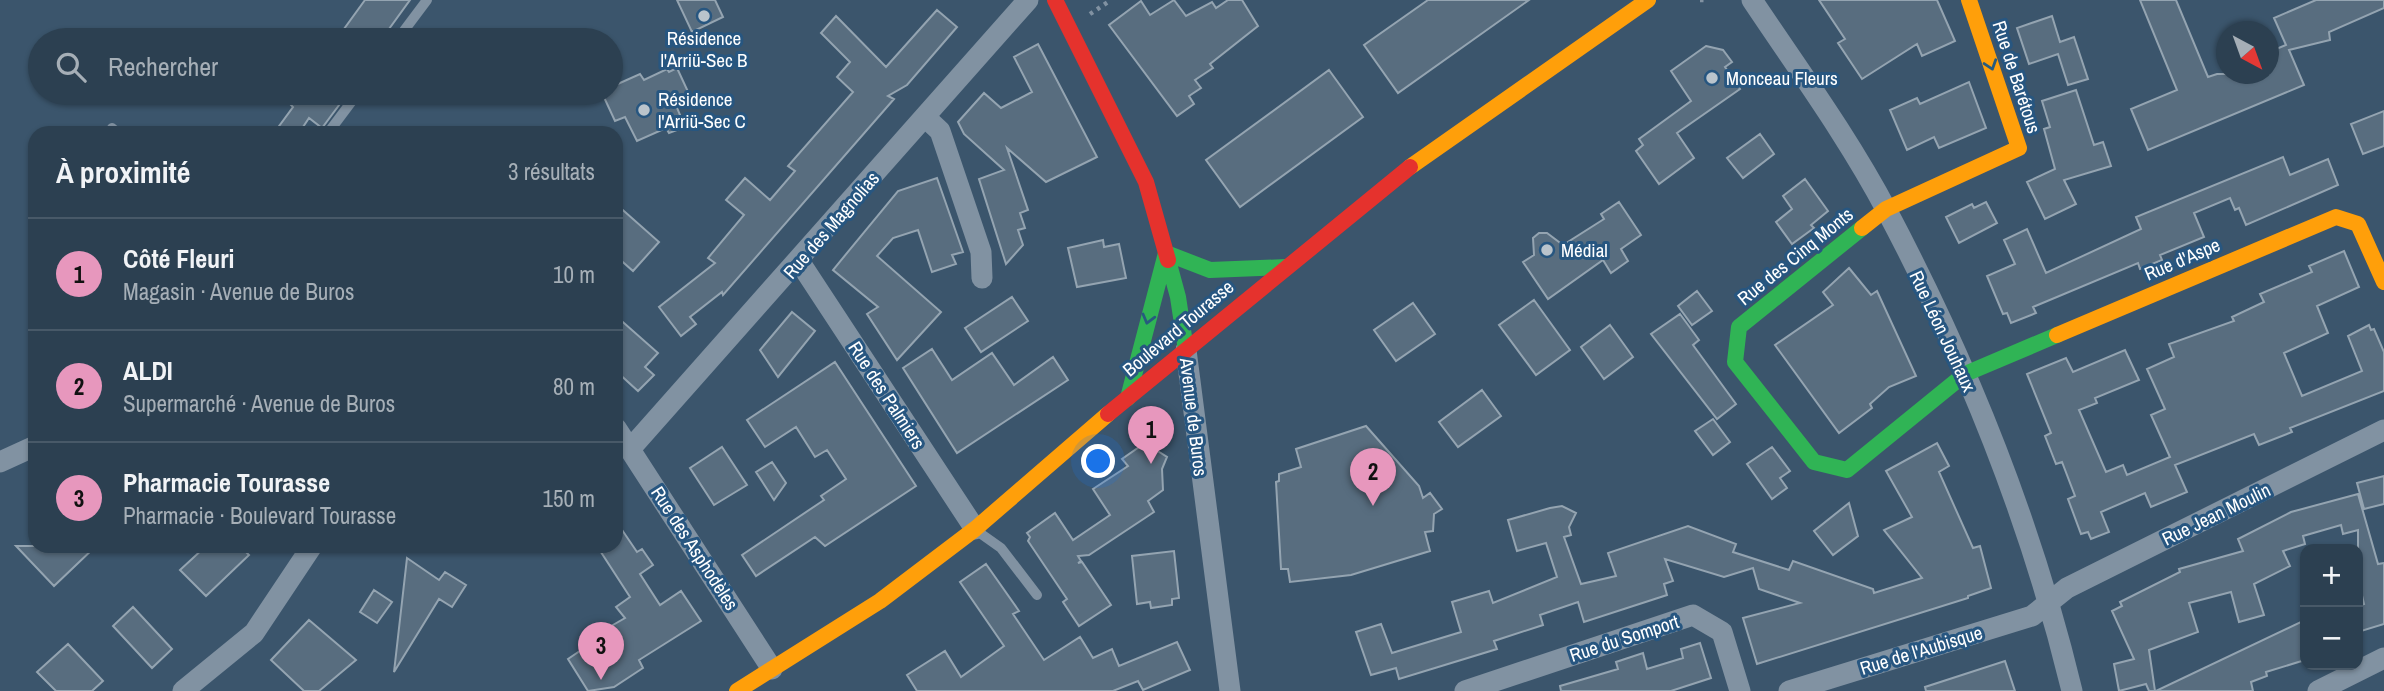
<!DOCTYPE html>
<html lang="fr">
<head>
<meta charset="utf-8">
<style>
	:root { --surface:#2c4051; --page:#344758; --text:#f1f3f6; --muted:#a6afb7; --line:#485968; --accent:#e797bd }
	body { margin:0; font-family:"Archivo Narrow",sans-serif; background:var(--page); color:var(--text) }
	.controls { position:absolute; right:21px; bottom:21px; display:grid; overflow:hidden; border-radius:14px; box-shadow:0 2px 5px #0004 }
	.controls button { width:63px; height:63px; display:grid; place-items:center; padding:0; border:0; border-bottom:2px solid var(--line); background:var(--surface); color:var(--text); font:35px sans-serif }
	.compass { position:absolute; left:2216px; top:21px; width:63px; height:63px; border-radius:50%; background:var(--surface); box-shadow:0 2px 5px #0004; rotate:139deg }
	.you { position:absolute; left:1099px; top:462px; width:24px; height:24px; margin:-18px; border:5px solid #fff; border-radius:50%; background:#1a73e8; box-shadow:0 0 0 10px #1a73e833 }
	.badge { display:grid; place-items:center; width:46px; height:46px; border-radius:50%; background:var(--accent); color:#111; font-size:23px; font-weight:700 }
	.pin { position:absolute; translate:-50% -58px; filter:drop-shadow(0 2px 4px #0008) }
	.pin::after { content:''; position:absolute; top:37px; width:24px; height:21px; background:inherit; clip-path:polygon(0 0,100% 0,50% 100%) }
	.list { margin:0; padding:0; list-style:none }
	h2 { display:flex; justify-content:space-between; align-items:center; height:91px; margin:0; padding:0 28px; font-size:30px }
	h2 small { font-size:23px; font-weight:400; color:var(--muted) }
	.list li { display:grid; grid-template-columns:46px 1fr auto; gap:21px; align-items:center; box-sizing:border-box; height:112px; padding:0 28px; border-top:2px solid var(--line) }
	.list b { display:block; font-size:26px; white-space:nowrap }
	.list p { margin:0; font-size:23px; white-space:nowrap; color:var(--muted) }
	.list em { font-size:23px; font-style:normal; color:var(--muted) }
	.icon { flex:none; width:38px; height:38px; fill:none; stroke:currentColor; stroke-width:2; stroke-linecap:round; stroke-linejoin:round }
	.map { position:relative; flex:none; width:2384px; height:691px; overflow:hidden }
	.search { position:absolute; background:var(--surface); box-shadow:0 2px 5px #0004; left:28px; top:28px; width:595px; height:77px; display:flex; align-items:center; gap:18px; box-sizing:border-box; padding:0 24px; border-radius:38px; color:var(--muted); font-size:26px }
	.panel { position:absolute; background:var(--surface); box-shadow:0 2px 5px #0004; left:28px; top:126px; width:595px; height:427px; border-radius:21px }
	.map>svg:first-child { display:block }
	.building { fill:#586d7f; stroke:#94a4b1; stroke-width:2 }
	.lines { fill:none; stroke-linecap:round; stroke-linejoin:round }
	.path { stroke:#8192a2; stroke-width:4.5; stroke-dasharray:3.5 5; stroke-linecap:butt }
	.lane { stroke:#8192a2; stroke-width:10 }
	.street { stroke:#8192a2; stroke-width:21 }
	.fast { stroke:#30b455; stroke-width:16 }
	.slow { stroke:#ff9f0a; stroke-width:16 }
	.jam { stroke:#e5322d; stroke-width:16 }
	.oneway { stroke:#275b7e }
	.poi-dot { fill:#bac4cc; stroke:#275680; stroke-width:2.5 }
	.labels { text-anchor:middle; stroke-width:6; stroke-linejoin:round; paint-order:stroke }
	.poi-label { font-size:19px; fill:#fff; stroke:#275680; text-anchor:start }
	.street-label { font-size:19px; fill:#fff; stroke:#275680 }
</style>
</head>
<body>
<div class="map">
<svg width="2384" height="691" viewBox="0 0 2384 691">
	<rect width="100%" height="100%" fill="#3b556c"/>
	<path class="building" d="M365 0H410L381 40H336Z
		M677 0H715L723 17 692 32Z
		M1174 0 1186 16 1212 2 1216 8 1228 0H1242L1258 26 1210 64 1213 68 1195 80 1201 88 1189 96 1194 104 1177 116 1109 25 1141 1 1150 15Z
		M1428 0H1529L1398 93 1364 45Z
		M1819 0H1937L1955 41 1922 56 1917 44 1862 79 1838 43 1845 39Z
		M2140 0H2176L2208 77 2217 74H2269V52L2286 45 2274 18 2316 0H2384V8L2329 32 2330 40 2289 50 2304 85 2148 150 2131 109 2177 90Z
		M937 10 957 27 907 85 888 96 894 99 723 295 722 292 690 317 696 324 681 336 659 307 715 263 708 258 744 215 726 200 745 178 770 200 795 171 788 166 853 92 837 77 850 62 821 33 836 16 886 67Z
		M2052 16 2060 42 2074 37 2088 79 2068 85 2058 54 2029 64 2017 28Z
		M1038 44 1097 157 1046 182 1007 148 1028 210 1020 213 1025 228 1018 230 1023 245 1006 264 979 179 1004 170 964 134 958 122 984 93 1001 108 1032 92 1014 57Z
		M1706 46 1723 50 1732 62 1725 67 1740 89 1677 133 1694 158 1659 184 1636 151 1643 145 1639 139 1691 101 1671 71Z
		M677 68 690 96 675 103 685 127 669 133 666 128 637 141 625 117 615 121 602 93H611V87L640 74 644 80 667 69 669 72Z
		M1329 70 1363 117 1240 207 1206 160Z
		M1969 82 1986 128 1939 148 1934 137 1907 150 1890 110 1917 98 1920 104Z
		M2076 90 2094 145 2103 142 2111 166 2064 180 2076 204 2045 219 2027 182 2055 169 2044 129 2050 127 2042 101Z
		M298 93H348L322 128 309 118 299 133H274L293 107 290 104Z
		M2384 111V146L2363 154 2351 124Z
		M1760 134 1774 154 1743 178 1727 158Z
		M2283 157 2290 175 2328 159 2338 185 2246 225 2239 208 2235 210 2230 198 2194 213 2204 237 2160 255 2162 260 2140 269 2138 263 2033 307 2036 313 2011 323 2007 313 2003 314 1987 276 2015 264 2004 240 2027 229 2046 273 2141 229 2136 217Z
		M937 178 963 252 952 255 956 264 932 272 918 230 893 238 877 256 941 312 897 360 867 314 878 307 833 270 898 191Z
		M1805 179 1828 211 1811 225 1814 228 1792 244 1776 222 1792 209 1783 196Z
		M1619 202 1641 235 1621 249 1628 261 1611 273 1603 260 1548 299 1523 262 1534 255 1533 238 1539 233H1547L1563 245 1604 219 1601 214Z
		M1986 202 1997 223 1959 243 1946 217 1972 204 1974 208Z
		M616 204 659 242 633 271 616 256Z
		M1103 240 1104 247 1119 244 1126 278 1077 287 1068 248Z
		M2344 251 2359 287 2317 306 2328 333 2284 353 2302 396 2362 371 2348 336 2369 325 2371 330 2374 329 2384 352V391L2290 428 2292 432 2259 445 2254 434 2175 465 2187 492 2151 507 2145 493 2101 512 2109 532 2091 539 2088 532 2081 534 2068 499 2075 496 2062 462 2056 464 2045 436 2051 433 2027 374 2066 358 2073 372 2125 350 2139 380 2095 398 2097 403 2079 410 2106 472 2123 465 2127 475 2170 457 2151 415 2165 409 2147 369 2174 357 2169 344 2234 321 2232 317 2264 302 2260 294 2312 272 2309 266Z
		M1849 268 1871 295 1877 291 1916 376 1889 387 1870 404 1872 408 1839 433 1775 345 1833 305 1823 292Z
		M1697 291 1712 311 1692 325 1678 306Z
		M1012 297 1028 321 981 352 965 328Z
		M1534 300 1570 350 1536 375 1499 325Z
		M1413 303 1435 334 1396 361 1374 330Z
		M792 312 815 331 778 377 760 350Z
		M1680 314 1699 340 1693 345 1736 404 1717 419 1651 334Z
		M616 316 658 353 645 367 654 375 638 391 616 371Z
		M1610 325 1633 357 1604 379 1581 347Z
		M932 349 952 380 992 353 1014 385 1053 357 1068 380 957 453 903 368Z
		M835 362 916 486 825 546 815 537 756 576 742 555 824 500 821 496 846 479 827 450 815 457 796 427 765 447 747 420Z
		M1482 390 1501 416 1458 447 1439 422Z
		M1713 419 1730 442 1713 455 1695 431Z
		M1366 426 1419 486 1423 498 1430 493 1442 509 1434 514 1433 531 1425 532 1430 551 1351 575 1290 582 1288 569H1281L1276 482 1279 481V474L1301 467 1296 449Z
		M1145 443 1167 457 1162 469 1163 490 1148 501 1154 512 1089 555 1078 556 1081 561 1078 563 1082 562 1111 605 1079 626 1063 602 1067 599 1028 541 1030 537 1027 533 1055 513 1073 540 1110 515 1093 489 1128 466 1122 459Z
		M1937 443 1949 466 1939 472 1973 548 1980 546 1991 588 1968 596V598L1757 664 1743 618 1800 603 1759 589 1753 568 1724 577 1665 559 1673 581 1664 584 1667 595 1584 622 1578 602 1540 615 1543 625 1494 641 1497 649 1399 679 1396 668 1371 675 1356 632 1381 624 1392 653 1461 632 1452 602 1489 591 1493 603 1557 577 1546 543 1517 551 1508 520 1550 508 1562 506 1576 513 1569 527 1571 535 1564 537 1581 584 1616 576 1608 553 1688 526 1736 544 1733 552 1789 570 1793 561 1873 589 1874 593 1922 578 1884 530 1912 517 1886 471Z
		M722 447 747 485 714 505 690 468Z
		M1772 447 1790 471 1780 478 1787 488 1772 499 1747 464Z
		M772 462 786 483 774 500 756 472Z
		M2384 476V504L2364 509 2357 483Z
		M2358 494 2378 564 2384 563V624L2358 632V606L2364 604 2358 578V530L2343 534 2341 525 2303 536 2305 544 2283 551 2290 566 2254 584 2264 615 2239 622 2231 592 2189 603 2198 632 2149 650 2155 691H2149L2146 684 2119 691 2114 664 2134 659 2112 611 2122 606 2120 602 2180 572 2179 569 2243 551 2238 539 2291 512Z
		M1849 503 1858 536 1833 555 1814 531Z
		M616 521 637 552 642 549 653 565 640 574 660 605 681 591 701 621 639 660 643 668 614 687 588 691 568 659 590 644 587 640 625 618 616 607 630 597 597 546H616Z
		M16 546H96L54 586Z
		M206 546H240L249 555 206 596 180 570Z
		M1174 551 1179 598 1172 599V605L1151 608 1150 602 1137 604 1132 556Z
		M407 558 439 580 445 572 466 585 452 607 439 599 394 672Z
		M986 564 1019 611 1013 614 1044 660 1080 637 1093 658 1112 649 1119 666 1177 642 1190 670 1143 690 1138 681 1113 691H917L907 675 945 651 961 677 1004 646 960 582Z
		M374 590 392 602 377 623 360 612Z
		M133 607 172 649 152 668 113 626Z
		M309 620 356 660 319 691H304L271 660Z
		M2305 620V660L2266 672 2267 676 2251 682 2253 691H2156Z
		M1700 643 1711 678 1671 691H1561L1560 686 1618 669 1616 662 1643 653 1647 669 1683 658 1681 649Z
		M68 644 103 681 92 691H56L37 672Z
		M2005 661 2015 691H1926L1925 687Z"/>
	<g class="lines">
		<path class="path" d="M1700 0H1704
			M1090 14 1111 0"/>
		<path class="lane" d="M397 40 427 0
			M109 133 112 128 118 133
			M328 133 358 93
			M977 531 1001 548 1037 595"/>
		<path class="street" d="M1752 0C1798 69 1848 137 1887 211 1967 362 2032 525 2072 691
			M925 117 940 131 981 252 982 278
			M799 261 975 529
			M1186 350 1230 691
			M616 428 772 669
			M631 448 1028 0
			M0 462 35 446
			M183 691 254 633 312 546
			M1465 691 1693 615 1722 632 1740 691
			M1789 691 2032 616 2067 588 2384 430
			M2318 691 2384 658"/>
		<path class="fast" d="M1862 228 1739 327 1735 362 1814 462 1847 470 1965 374 2057 335
			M1168 260 1178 297 1186 350
			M1128 398 1166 253 1210 270 1286 267"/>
		<path class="slow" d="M1410 167 1648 0
			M1862 228 1886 209 2019 148 1969 0
			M2057 335 2336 217 2358 224 2384 282
			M737 691 880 601 975 529 1108 414"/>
		<path class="jam" d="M1055 0 1146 182 1168 260
			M1108 414 1410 167"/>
	</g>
	<defs><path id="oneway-chevron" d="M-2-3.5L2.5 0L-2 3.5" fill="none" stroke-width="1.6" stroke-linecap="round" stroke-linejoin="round" transform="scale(1.75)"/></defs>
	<g class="oneway">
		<use href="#oneway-chevron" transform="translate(1991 65) rotate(72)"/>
		<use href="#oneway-chevron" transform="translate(1148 319) rotate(105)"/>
	</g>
	<g class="poi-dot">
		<circle cx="704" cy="16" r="7"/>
		<circle cx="1712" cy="78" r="7"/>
		<circle cx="644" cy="110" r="7"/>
		<circle cx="1547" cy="250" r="7"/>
	</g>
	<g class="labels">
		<g class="poi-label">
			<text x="704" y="45" text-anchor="middle">Résidence<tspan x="704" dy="22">l'Arriü-Sec B</tspan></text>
			<text x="1726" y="85">Monceau Fleurs</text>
			<text x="658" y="106">Résidence<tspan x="658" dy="22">l'Arriü-Sec C</tspan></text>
			<text x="1561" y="257">Médial</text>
		</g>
		<g class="street-label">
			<text transform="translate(2017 77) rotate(72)" y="7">Rue de Barétous</text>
			<text transform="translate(831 225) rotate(-49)" y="7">Rue des Magnolias</text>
			<text transform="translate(1795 256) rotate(-39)" y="7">Rue des Cinq Monts</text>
			<text transform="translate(2182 259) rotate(-23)" y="7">Rue d'Aspe</text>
			<text transform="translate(1178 328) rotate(-40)" y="7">Boulevard Tourasse</text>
			<text transform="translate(1943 331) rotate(65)" y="7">Rue Léon Jouhaux</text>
			<text transform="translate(887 395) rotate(57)" y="7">Rue des Palmiers</text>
			<text transform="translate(1194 417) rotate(83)" y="7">Avenue de Buros</text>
			<text transform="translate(2216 514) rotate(-26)" y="7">Rue Jean Moulin</text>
			<text transform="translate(695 548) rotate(57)" y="7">Rue des Asphodèles</text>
			<text transform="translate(1624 638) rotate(-18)" y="7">Rue du Somport</text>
			<text transform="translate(1921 650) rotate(-17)" y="7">Rue de l'Aubisque</text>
		</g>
	</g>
</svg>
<div class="controls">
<button>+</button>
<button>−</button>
</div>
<svg class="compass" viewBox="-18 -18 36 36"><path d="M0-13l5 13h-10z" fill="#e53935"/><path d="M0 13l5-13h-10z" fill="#a6afb7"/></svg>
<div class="you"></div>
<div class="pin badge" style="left:1151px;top:464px">1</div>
<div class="pin badge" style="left:1373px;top:506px">2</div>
<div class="pin badge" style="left:601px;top:680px">3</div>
<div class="search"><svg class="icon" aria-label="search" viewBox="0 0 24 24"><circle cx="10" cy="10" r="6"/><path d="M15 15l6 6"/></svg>Rechercher</div>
<section class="panel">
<h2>À proximité<small>3 résultats</small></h2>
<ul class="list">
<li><span class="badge">1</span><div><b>Côté Fleuri</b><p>Magasin · Avenue de Buros</p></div><em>10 m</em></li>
<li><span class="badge">2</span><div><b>ALDI</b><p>Supermarché · Avenue de Buros</p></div><em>80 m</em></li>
<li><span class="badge">3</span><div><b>Pharmacie Tourasse</b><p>Pharmacie · Boulevard Tourasse</p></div><em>150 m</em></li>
</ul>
</section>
</div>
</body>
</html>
